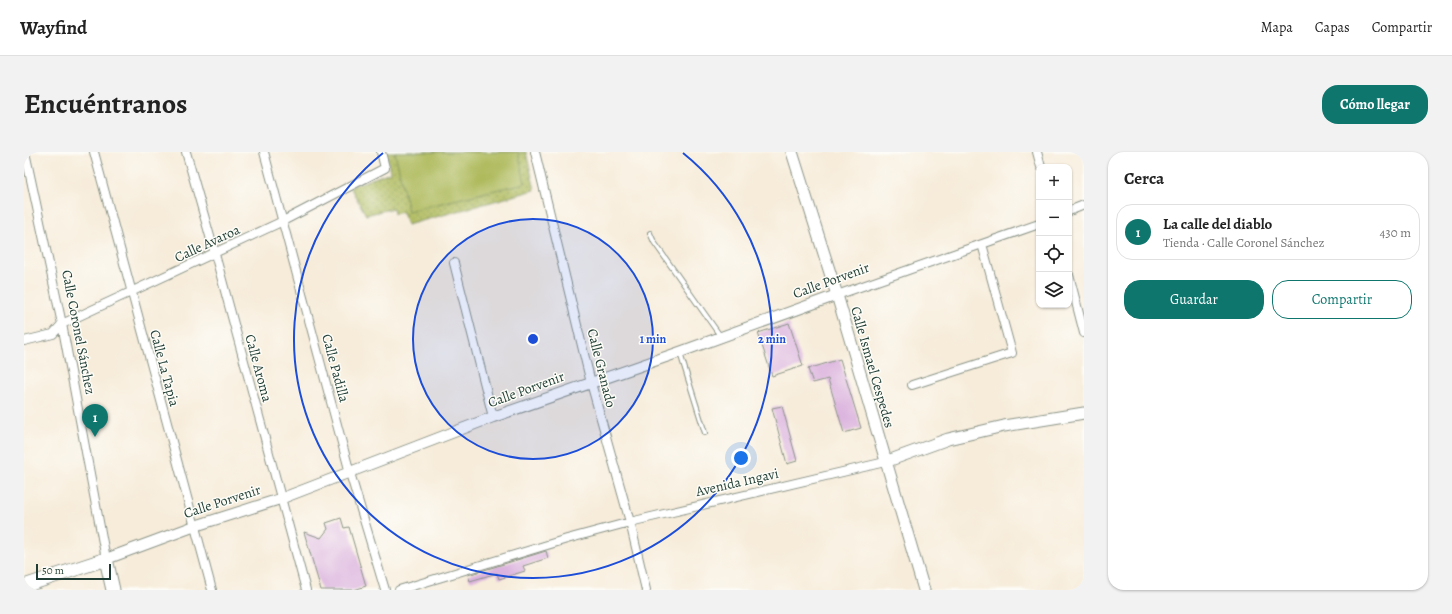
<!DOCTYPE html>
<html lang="es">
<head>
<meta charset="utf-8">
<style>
	:root { --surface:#fff; --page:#f2f2f2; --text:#222; --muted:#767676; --line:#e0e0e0; --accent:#0f766e }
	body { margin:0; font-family:Alegreya,serif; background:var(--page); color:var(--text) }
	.controls { position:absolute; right:12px; top:12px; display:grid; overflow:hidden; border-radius:8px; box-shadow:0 1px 3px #0004 }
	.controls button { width:36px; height:36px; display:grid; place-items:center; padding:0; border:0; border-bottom:1px solid var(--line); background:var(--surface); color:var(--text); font:20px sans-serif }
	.scale { position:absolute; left:12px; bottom:10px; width:75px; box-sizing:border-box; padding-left:4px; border:2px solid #1f3d34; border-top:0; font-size:11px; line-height:14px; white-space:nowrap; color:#1f3d34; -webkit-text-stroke:3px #fdfcf7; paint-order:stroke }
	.you { position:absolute; left:717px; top:306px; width:14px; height:14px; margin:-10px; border:3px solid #fff; border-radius:50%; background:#1a73e8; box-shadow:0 0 0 6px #1a73e833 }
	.badge { display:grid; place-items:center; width:26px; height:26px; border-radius:50%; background:var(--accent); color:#fff; font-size:13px; font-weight:700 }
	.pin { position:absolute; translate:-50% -33px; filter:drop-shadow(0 1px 2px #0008) }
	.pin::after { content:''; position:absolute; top:21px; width:14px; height:12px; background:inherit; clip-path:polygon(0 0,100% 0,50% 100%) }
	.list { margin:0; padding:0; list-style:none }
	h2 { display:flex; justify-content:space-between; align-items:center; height:52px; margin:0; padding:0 16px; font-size:17px }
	h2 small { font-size:13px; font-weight:400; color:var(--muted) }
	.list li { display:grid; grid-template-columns:26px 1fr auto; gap:12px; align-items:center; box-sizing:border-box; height:56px; margin:0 8px 8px; padding:0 8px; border:1px solid var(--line); border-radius:16px }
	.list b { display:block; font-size:15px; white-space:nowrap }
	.list p { margin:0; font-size:13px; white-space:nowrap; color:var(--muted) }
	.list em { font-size:13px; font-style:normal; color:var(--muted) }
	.actions { display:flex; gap:8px; padding:12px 16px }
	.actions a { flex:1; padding:9px 0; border:1px solid var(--accent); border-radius:16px; text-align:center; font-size:14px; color:var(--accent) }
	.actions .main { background:var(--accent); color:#fff }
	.icon { flex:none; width:22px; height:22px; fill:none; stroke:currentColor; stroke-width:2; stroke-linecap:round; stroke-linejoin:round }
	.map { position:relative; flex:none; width:1060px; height:438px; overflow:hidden; border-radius:16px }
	header { display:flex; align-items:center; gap:24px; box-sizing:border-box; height:56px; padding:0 20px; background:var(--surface); border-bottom:1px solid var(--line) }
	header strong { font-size:19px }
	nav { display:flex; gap:22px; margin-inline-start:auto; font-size:14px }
	.intro { display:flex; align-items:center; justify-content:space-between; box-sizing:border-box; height:96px; padding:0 24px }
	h1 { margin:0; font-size:28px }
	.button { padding:10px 18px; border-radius:16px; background:var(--accent); color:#fff; font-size:14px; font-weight:700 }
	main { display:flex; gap:24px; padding:0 24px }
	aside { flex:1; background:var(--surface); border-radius:16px; box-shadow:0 1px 3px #0004 }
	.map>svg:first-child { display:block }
	.grass { fill:url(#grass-dots); stroke:#667c48 }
	.garden { fill:#aeba5c; stroke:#667c48 }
	.building { fill:#dbb3de }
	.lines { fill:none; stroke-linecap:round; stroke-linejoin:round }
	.service-casing { stroke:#8b9487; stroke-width:6 }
	.minor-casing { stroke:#8b9487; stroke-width:10 }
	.tertiary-casing { stroke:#8b9487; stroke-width:12 }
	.secondary-casing { stroke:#8b9487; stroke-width:13 }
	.primary-casing { stroke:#8b9487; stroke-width:15 }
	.service { stroke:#fff; stroke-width:4 }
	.minor { stroke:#fff; stroke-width:8 }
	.tertiary { stroke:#fff; stroke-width:10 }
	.secondary { stroke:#fff; stroke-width:11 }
	.primary { stroke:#fff; stroke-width:13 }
	.ring { fill:none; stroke:#1d4ed8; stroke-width:2 }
	.labels { text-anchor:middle; stroke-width:3; stroke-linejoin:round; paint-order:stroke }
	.street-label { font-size:14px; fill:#1f3d34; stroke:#fdfcf7 }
	.centre { fill:#1d4ed8; stroke:#fdfcf7; stroke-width:2 }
	.ring-label { font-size:12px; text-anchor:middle; font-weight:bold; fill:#1d4ed8; stroke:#fdfcf7; stroke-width:3; stroke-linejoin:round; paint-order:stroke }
</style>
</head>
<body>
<header>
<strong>Wayfind</strong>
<nav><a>Mapa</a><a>Capas</a><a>Compartir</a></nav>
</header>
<div class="intro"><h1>Encuéntranos</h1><a class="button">Cómo llegar</a></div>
<main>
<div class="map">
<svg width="1060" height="438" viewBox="0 0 1060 438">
	<defs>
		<pattern id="grass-dots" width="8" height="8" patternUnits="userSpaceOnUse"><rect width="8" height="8" fill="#aeba5c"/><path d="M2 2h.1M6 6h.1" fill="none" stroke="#8d984d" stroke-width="1.8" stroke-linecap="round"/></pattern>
	</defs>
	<rect width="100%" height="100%" fill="#fdfcf7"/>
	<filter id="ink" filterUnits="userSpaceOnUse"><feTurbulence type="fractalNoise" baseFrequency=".025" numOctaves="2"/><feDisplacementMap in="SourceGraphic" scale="8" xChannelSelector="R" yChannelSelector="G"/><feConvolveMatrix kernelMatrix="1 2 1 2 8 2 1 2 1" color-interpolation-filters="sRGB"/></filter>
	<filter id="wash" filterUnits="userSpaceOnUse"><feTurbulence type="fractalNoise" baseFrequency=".012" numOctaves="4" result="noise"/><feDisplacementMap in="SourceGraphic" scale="16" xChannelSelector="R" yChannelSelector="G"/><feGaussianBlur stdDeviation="0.9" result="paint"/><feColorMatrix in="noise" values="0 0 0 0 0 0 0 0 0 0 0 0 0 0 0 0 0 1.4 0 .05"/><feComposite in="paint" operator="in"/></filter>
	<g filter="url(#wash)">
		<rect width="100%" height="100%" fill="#f7ecda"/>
		<path class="grass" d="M362 0H502L511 38 383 73 379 60 370 62 369 56 342 63 326 35 366 20Z"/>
		<path class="garden" d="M371 0H494L501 31 384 59Z"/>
		<g id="blocks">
			<path class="building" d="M765 171 779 214 748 224 734 181Z
				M816 207 837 276 820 281 804 227 789 231 784 217Z
				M758 254 773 309 763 312 748 256Z
				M317 366 320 376 325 375 342 434 330 438H297L280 380 297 386 304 377 302 371Z
				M522 399 524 406 499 414 501 419 475 427 473 421 446 429 444 423Z"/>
		</g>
	</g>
	<g filter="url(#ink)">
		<use href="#blocks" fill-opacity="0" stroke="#8b9487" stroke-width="1"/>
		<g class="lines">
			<g class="service-casing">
				<path id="service" d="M626 81 630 90 697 185
					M656 201 681 281"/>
			</g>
			<g class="minor-casing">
				<path id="minor" d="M1 0 38 172 82 407
					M70 0 188 438
					M162 0 191 102 282 438
					M240 0 326 321 361 438
					M511 0 567 231 606 370 622 438
					M1013 0 1017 15
					M1045 59 1060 53
					M430 111 469 265
					M1045 123 1060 181
					M813 143 1015 72
					M0 189 29 182 38 172 259 69 361 16 357 0
					M888 233 988 201 958 92
					M375 438 543 387 606 370 861 310"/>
			</g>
			<g class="tertiary-casing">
				<path id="tertiary" d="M82 407 171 374 256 347 469 265 656 200 813 143"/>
			</g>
			<g class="secondary-casing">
				<path id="secondary" d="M768 0 813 143 900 438
					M861 310 924 287 980 274 1060 261"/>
			</g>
			<g class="primary-casing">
				<path id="primary" d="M0 434 82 407 89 438"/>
			</g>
			<use href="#service" class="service"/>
			<use href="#minor" class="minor"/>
			<use href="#tertiary" class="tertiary"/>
			<use href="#secondary" class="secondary"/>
			<use href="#primary" class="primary"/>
		</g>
	</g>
	<circle cx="509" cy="187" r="120" fill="#1d4ed8" fill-opacity=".12"/>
	<g class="ring">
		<circle cx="509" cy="187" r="120"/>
		<path d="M659 1A239 239 0 1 1 359 1"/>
	</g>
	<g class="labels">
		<g class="street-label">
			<text transform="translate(183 91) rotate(-25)" y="5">Calle Avaroa</text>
			<text transform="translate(807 128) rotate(-20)" y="5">Calle Porvenir</text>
			<text transform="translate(55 180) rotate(79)" y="5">Calle Coronel Sánchez</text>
			<text transform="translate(849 215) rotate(74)" y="5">Calle Ismael Cespedes</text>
			<text transform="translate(141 216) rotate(75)" y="5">Calle La Tapia</text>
			<text transform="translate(235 216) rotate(75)" y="5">Calle Aroma</text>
			<text transform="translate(312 216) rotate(75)" y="5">Calle Padilla</text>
			<text transform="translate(578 216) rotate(76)" y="5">Calle Granado</text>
			<text transform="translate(502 237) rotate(-20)" y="5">Calle Porvenir</text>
			<text transform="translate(713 330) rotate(-13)" y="5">Avenida Ingavi</text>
			<text transform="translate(198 349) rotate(-18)" y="5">Calle Porvenir</text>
		</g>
	</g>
	<circle cx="509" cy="187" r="6" class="centre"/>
	<g class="ring-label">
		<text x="629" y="191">1 min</text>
		<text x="748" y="191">2 min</text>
	</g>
</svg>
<div class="controls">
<button>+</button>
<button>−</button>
<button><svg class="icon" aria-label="locate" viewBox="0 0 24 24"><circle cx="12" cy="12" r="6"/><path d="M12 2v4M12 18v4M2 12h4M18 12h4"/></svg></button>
<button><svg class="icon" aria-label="layers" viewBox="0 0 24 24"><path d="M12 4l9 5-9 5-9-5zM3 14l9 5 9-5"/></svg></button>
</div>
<div class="scale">50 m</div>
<div class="you"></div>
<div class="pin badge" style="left:71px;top:285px">1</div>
</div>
<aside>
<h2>Cerca<small></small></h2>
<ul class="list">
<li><span class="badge">1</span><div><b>La calle del diablo</b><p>Tienda · Calle Coronel Sánchez</p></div><em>430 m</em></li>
</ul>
<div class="actions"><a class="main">Guardar</a><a>Compartir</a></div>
</aside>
</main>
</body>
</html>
